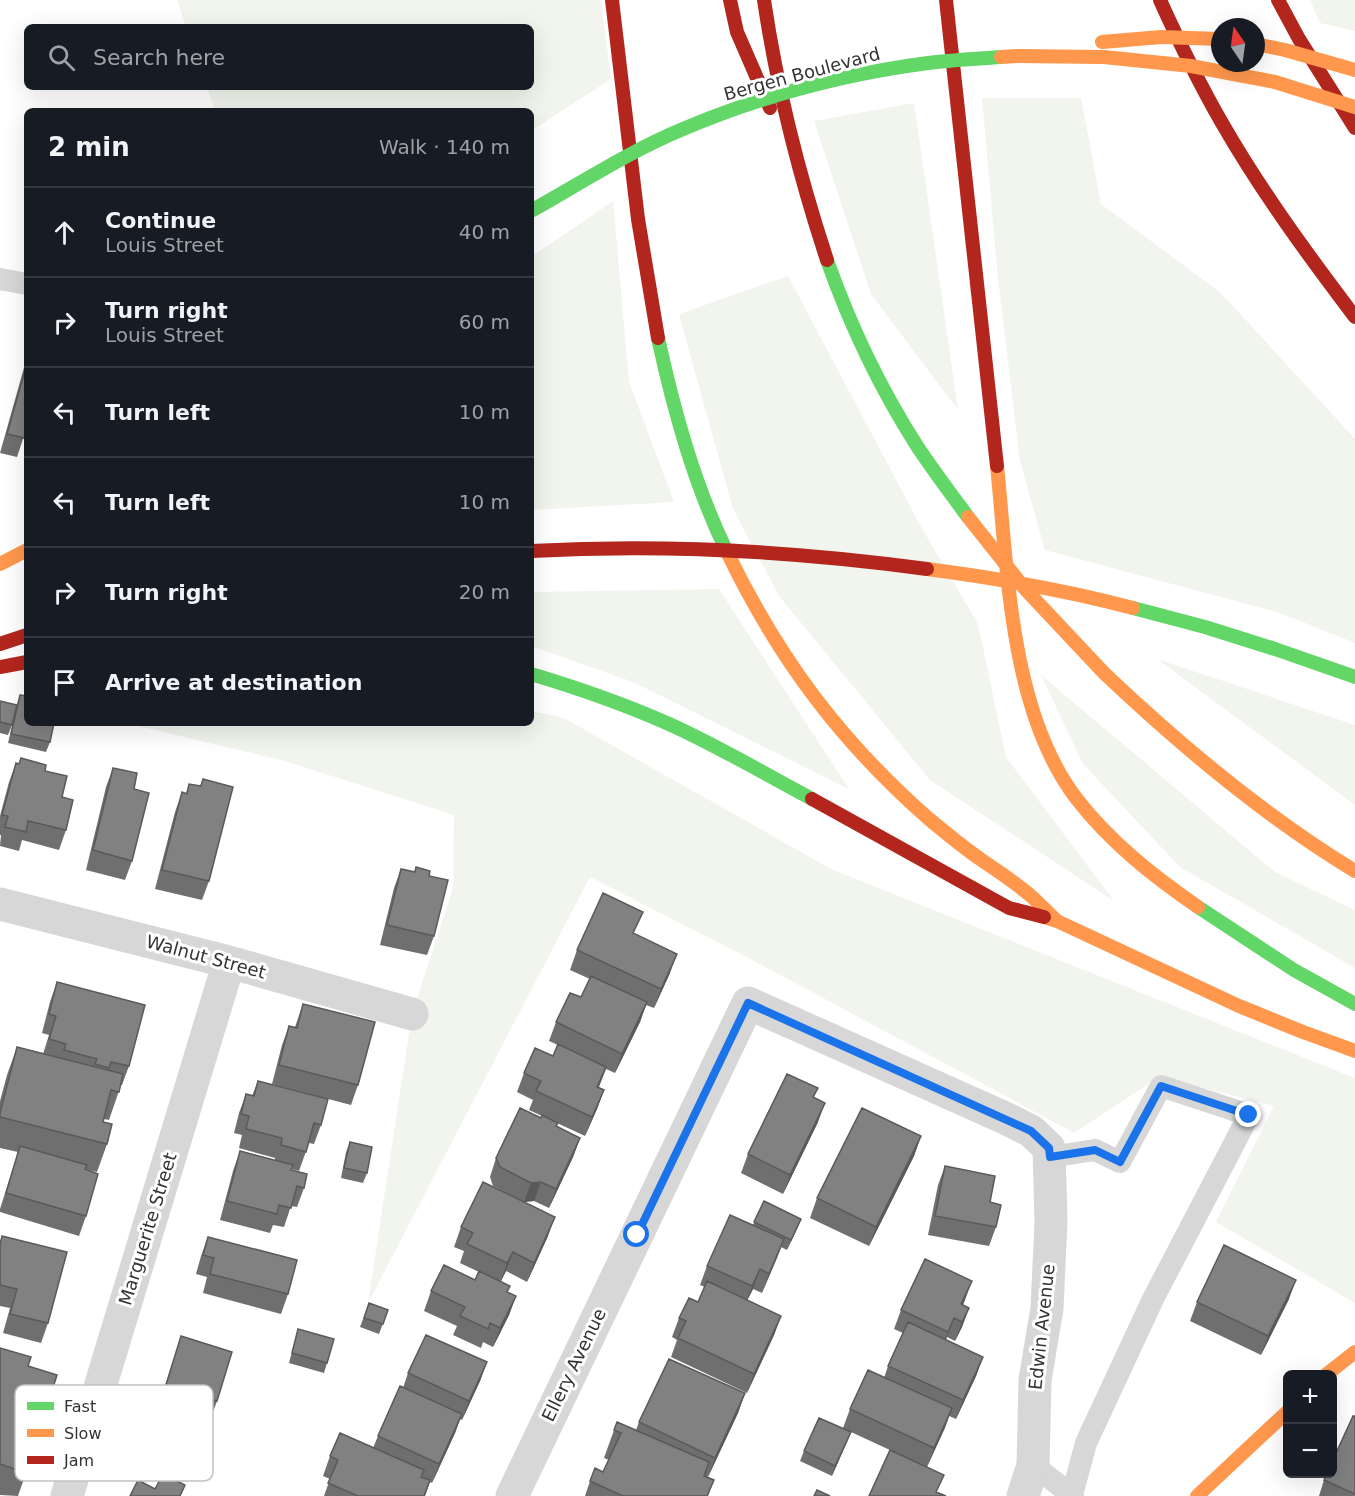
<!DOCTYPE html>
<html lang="en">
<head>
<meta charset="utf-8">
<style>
	:root { --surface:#171b24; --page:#242831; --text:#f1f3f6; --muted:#9ea1a6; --line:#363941 }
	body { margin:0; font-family:"DejaVu Sans",sans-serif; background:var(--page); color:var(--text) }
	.controls { position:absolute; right:18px; bottom:18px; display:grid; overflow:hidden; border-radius:9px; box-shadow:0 6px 24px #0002 }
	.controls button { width:54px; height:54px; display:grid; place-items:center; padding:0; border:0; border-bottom:2px solid var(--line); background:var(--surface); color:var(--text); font:30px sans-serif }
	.compass { position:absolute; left:1211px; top:18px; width:54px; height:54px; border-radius:50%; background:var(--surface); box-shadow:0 6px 24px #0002; rotate:347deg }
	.stop { position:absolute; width:18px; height:18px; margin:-14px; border:4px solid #1a73e8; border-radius:50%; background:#fff }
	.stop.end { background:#1a73e8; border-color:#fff; box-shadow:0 2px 6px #0008 }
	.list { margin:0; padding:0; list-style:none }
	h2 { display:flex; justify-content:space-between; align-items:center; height:78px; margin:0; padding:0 24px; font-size:26px }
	h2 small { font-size:20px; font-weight:400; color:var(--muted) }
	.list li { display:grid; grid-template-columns:39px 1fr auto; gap:18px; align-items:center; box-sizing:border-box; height:90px; padding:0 24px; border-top:2px solid var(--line) }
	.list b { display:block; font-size:22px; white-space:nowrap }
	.list p { margin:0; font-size:20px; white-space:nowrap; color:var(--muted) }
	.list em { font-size:20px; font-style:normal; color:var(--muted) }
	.icon { flex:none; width:33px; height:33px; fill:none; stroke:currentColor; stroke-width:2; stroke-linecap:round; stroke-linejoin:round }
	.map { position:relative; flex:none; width:1355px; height:1496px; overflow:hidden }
	.search { position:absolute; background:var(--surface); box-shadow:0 6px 24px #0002; left:24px; top:24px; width:510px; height:66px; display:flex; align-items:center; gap:15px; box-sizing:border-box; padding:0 21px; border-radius:9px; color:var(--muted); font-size:22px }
	.panel { position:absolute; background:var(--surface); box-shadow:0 6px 24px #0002; left:24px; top:108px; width:510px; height:618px; border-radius:9px }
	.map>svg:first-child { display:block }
	.green { fill:#f1f5ed }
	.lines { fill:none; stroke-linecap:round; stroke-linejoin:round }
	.lane { stroke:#d7d7d7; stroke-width:22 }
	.street { stroke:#d7d7d7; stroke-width:33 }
	.fast { stroke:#63d668; stroke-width:14 }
	.slow { stroke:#ff974d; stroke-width:14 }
	.jam { stroke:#b3261e; stroke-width:14 }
	.fast-bridge { stroke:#63d668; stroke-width:14 }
	.slow-bridge { stroke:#ff974d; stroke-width:14 }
	.jam-bridge { stroke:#b3261e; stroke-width:14 }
	.wall { fill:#6f6f6f }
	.shaded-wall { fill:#5a5a5a }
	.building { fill:#818181; stroke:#5a5a5a; stroke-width:1.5 }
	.route { stroke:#1a73e8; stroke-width:8 }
	.labels { text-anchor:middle; stroke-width:6; stroke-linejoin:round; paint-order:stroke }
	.street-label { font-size:18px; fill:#333; stroke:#fff }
	.key { fill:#fff; stroke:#c2c2c2; stroke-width:1.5 }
	.key-label { font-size:16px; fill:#333 }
</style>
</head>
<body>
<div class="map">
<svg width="1355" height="1496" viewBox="0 0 1355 1496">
	<rect width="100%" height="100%" fill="#fff"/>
	<path class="green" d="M177 0H601L611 79 531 131V111H215L207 87H531V27H186Z
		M1310 0H1355V31L1320 23Z
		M982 98H1081L1101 204 1221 293 1355 439V643L1280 613 1045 550 1020 461 998 279Z
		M914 103 958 410 871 294 814 121Z
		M613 201 629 382 674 502 531 510V257Z
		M788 276 920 525 978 624 1006 757 1114 901 930 780 779 596 733 509 679 314Z
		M719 589 849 789 633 682 531 646V592Z
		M1157 659 1355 725V805Z
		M1041 675 1275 872 1355 910V968L1180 867 1083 764Z
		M531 711 564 718 831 869 1355 1078V1303L1216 1222 1274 1106 1159 1077 1074 1133 758 963 590 877 368 1303 412 1014 453 888 454 815 285 761 126 723H531Z"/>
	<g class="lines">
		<path class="lane" d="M0 279 27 284
			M1050 1157 1095 1150 1120 1162 1161 1086 1249 1115 1153 1299 1086 1443 1072 1495
			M1033 1465 1073 1496"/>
		<path class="street" d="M0 904 229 962 412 1014
			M67 1496 229 962
			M512 1496 748 1003 1005 1118 1031 1131 1049 1148 1051 1222 1047 1308 1035 1380 1033 1465 1023 1496"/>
		<path class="fast" d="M827 260C850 325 880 388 917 446 933 470 951 494 968 517
			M658 338C674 411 694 484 727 552
			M1133 608 1205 627 1275 649 1355 677
			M531 674C578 688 624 704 669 724 718 746 765 774 812 799
			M1198 907 1294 970 1355 1004"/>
		<path class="slow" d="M997 466C1008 572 1010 711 1076 798 1110 842 1153 876 1198 907
			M727 552C779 659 840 741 929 819 947 834 964 848 983 861 999 872 1016 883 1031 896 1040 904 1048 913 1057 921
			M0 564 27 550
			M1104 673C1181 746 1264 816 1355 871
			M1044 917 1057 921 1239 1006 1303 1032 1355 1051
			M1327 1374 1355 1352
			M1197 1496 1288 1411"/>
		<path class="jam" d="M612 0 638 219 658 338
			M730 0 737 32 770 108
			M764 0C777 88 799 175 827 260
			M946 0 997 466
			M1160 0C1179 42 1199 83 1222 123 1261 191 1308 255 1355 317
			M1278 0 1299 39 1355 128
			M0 644 27 635
			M0 667 27 662
			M812 799 1009 908 1044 917"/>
		<path class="fast-bridge" d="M531 211C581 183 630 151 683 129 761 96 844 74 928 63 952 60 977 59 1001 57"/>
		<path class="slow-bridge" d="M1102 42 1161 37 1220 39
			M1256 44 1285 50 1355 70
			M1001 57 1017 56 1104 57 1191 66 1275 82 1355 107
			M968 517 1026 590 1104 673
			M927 569C996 578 1065 590 1133 608"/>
		<path class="jam-bridge" d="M531 551C663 544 796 551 927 569"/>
	</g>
	<path class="wall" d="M27 357V427L17 457 0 453Z
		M20 695 50 742 46 752 8 743 17 705Z
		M0 701 12 725 8 735 0 733Z
		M16 763 45 771 62 797 66 830 59 850 22 840 19 851 0 846 1 835H0V816L9 782Z
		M113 768 134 789 132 861 125 880 86 870 106 787Z
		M203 779 209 881 202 900 155 889 175 812 182 792 186 793 189 784 200 786Z
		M416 867 429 876 434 936 427 955 380 945 394 888 401 869 414 872Z
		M634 934 670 973 654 1008 646 1005 640 1022 615 1073 606 1069 599 1087 604 1090 597 1109 585 1136 557 1123 556 1126 580 1138 573 1157 549 1208 534 1201 524 1202 548 1236 527 1282 506 1271 501 1281 508 1293 516 1296 509 1315 493 1347 483 1342 481 1348 453 1335 457 1326 424 1311 431 1291 475 1280 479 1272 460 1263 464 1251 454 1247 461 1227 520 1200 493 1186 490 1177 496 1158 541 1118 542 1116 529 1110 533 1100 517 1092 524 1073 553 1056 558 1045 549 1041 556 1022 581 997 590 979 570 970 577 950Z
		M57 982 129 1066 122 1085H121L109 1120 104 1119 103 1122 107 1144 97 1172 85 1169 86 1216 79 1236 0 1212V1209L18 1152 0 1148V1101L7 1075 17 1047 43 1054 49 1035 42 1033 50 1002Z
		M303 1004 358 1085 351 1105 272 1084 282 1045 289 1026 295 1027Z
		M258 1081 321 1125 314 1144 309 1143 299 1171 291 1169 304 1188 297 1207 291 1206 284 1227 273 1225 270 1233 220 1220 233 1171 240 1151 275 1160V1158L239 1148 242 1135 234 1133 239 1113 246 1094 252 1096Z
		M818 1088 814 1097 818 1122 783 1194 741 1173 748 1154Z
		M921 1136 914 1156 869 1246 810 1218 817 1198Z
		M350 1142 367 1173 363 1183 341 1178 346 1152Z
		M945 1166 990 1202 996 1227 989 1246 928 1235 938 1185Z
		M764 1201 801 1219 787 1250 781 1247 762 1293 753 1289 747 1300 781 1316 774 1335 747 1393 671 1357 677 1340 672 1337 679 1318 698 1302 705 1287 700 1285 707 1266 753 1225Z
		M2 1236 48 1323 41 1343 3 1333 10 1308 0 1306V1242Z
		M208 1237 288 1294 281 1314 203 1293 207 1277 196 1274 201 1256Z
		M1289 1299 1261 1355 1190 1321 1197 1302Z
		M965 1300 963 1305 969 1308 962 1327 955 1341 947 1337 946 1340 983 1357 976 1376 956 1419 949 1416 927 1467 869 1496 918 1463 851 1432 832 1476 800 1461 804 1451 843 1428 850 1409 884 1378 888 1366 903 1333 894 1329 901 1310Z
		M369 1303 388 1310 379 1334 360 1327Z
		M298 1329 327 1363 324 1373 289 1363Z
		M181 1336 217 1401 210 1420 159 1404Z
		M0 1348 28 1366 26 1473 18 1496 0 1495Z
		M487 1362 480 1381 462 1420 460 1419 455 1433 432 1483 430 1482 425 1496H324L330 1479 323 1476 330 1456 373 1448 378 1436 403 1388 408 1373Z
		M745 1393 738 1413 708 1477 714 1480 708 1496H585L590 1481 603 1472 609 1460 604 1458 614 1430H636L639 1422Z
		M1355 1416V1496H1319L1324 1480Z"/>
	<path class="shaded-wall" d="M677 954 670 973 654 1008 661 989Z
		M647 1002 640 1022 615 1073 622 1054Z
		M606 1067 599 1086 590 1106 597 1087Z
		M604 1090 597 1109 585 1136 592 1117Z
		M825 1103 818 1122 783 1194 790 1175Z
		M921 1136 914 1156 869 1246 876 1227Z
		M580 1138 573 1157 549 1208 556 1189Z
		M541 1182 534 1201 524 1202 531 1183Z
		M555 1217 548 1236 527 1282 534 1263Z
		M801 1219 797 1229 787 1250 791 1240Z
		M784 1239 777 1258 762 1293 769 1274Z
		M513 1252 506 1271 500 1283 507 1263Z
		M760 1269 753 1289 745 1305 752 1286Z
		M1296 1280 1289 1299 1261 1355 1268 1336Z
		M972 1281 965 1300 956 1319 961 1304Z
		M516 1296 509 1315 493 1347 500 1328Z
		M969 1308 962 1327 955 1341 962 1322Z
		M781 1316 774 1335 747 1393 754 1374Z
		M954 1318 947 1337 941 1351 948 1332Z
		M983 1357 976 1376 956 1419 963 1400Z
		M487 1362 480 1381 462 1420 469 1401Z
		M745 1393 738 1413 708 1477 715 1458Z
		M952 1408 945 1428 927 1467 934 1448Z
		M462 1414 455 1433 432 1483 439 1464Z
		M851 1432 847 1442 832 1476 835 1466Z"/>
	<path class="building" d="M27 363V427L24 438 7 434Z
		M20 695 27 696V723H54L50 742 11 734Z
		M0 701 17 705 12 725 0 722Z
		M21 758 46 765 45 771 67 776 62 797 73 800 66 830 28 821 26 832 5 827 8 816 2 815 16 763 19 764Z
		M113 768 137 773 134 789 149 793 132 861 93 850Z
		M203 779 233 787 209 881 162 870 182 792 187 794 189 784 201 786Z
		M416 867 430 871 429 876 448 880 434 936 387 925 401 869 415 872Z
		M603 893 643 912 633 933 677 954 661 989 577 950Z
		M591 976 647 1002 622 1054 556 1022 570 993 581 997Z
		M57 982 145 1005 129 1066 111 1062 109 1068 95 1064 97 1059 64 1050 66 1044 49 1039 56 1016 49 1014Z
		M303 1004 375 1022 358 1085 279 1065 289 1026 297 1028Z
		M558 1044 606 1067 597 1087 604 1090 592 1117 536 1091 541 1081 524 1073 535 1048 553 1056Z
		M17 1047 123 1074 119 1092 111 1090 103 1122 112 1124 107 1144 0 1117V1113Z
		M787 1074 818 1088 813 1097 825 1103 790 1175 748 1154Z
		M258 1081 328 1099 321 1125 314 1123 306 1152 281 1145 282 1138 246 1129 249 1116 241 1114 246 1094 254 1096Z
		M520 1108 541 1118 542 1115 558 1123 556 1126 580 1138 556 1189 541 1182 531 1183 500 1167 496 1158Z
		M862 1108 921 1136 876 1227 817 1198Z
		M350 1142 372 1147 367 1173 344 1168Z
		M20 1146 87 1165 85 1169 98 1174 86 1216 6 1193Z
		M240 1151 293 1165 291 1170 307 1174 304 1188 297 1186 291 1208 279 1205 277 1214 227 1201Z
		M945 1166 995 1176 990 1202 1001 1205 996 1227 935 1216Z
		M483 1182 555 1217 534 1263 513 1252 507 1263 467 1244 473 1233 461 1227Z
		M764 1201 801 1219 791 1240 754 1222Z
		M730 1215 784 1239 769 1274 760 1269 752 1286 707 1266Z
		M2 1236 67 1252 48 1323 10 1314 17 1289 0 1285V1245Z
		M208 1237 297 1260 288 1294 210 1274 214 1258 203 1255Z
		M1224 1245 1296 1280 1268 1336 1197 1302Z
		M925 1259 972 1281 961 1304 969 1308 962 1322 954 1318 948 1332 901 1310Z
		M444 1265 475 1280 479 1271 510 1286 507 1292 516 1296 500 1328 490 1323 488 1329 460 1316 465 1307 431 1291Z
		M707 1281 781 1316 754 1374 678 1338 686 1321 679 1318 689 1298 698 1302Z
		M369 1303 388 1310 383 1324 364 1318Z
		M908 1322 983 1357 963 1400 888 1366Z
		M298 1329 334 1339 327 1363 292 1353Z
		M426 1335 487 1362 469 1401 408 1373Z
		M181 1336 232 1352 217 1401 166 1385Z
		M0 1348 31 1357 28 1366 57 1375 26 1473 0 1464Z
		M669 1359 745 1393 715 1458 639 1422Z
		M868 1370 952 1408 934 1448 850 1409Z
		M400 1386 462 1414 439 1464 378 1436Z
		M1353 1416H1355V1494L1324 1480 1327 1473H1332V1462Z
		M819 1418 851 1432 835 1466 804 1451Z
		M617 1422 709 1462 704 1476 714 1480 707 1496H623L590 1481 595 1468 603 1472 621 1433 614 1430Z
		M340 1433 424 1470 421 1477 430 1480 424 1496H358L328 1483 338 1460 330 1456Z
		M890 1450 944 1475 936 1492 946 1496H869Z
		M163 1474 185 1485 180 1496H130L138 1480 155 1489Z
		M817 1490 830 1496H814Z"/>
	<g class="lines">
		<path class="route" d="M637 1235 748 1003 1031 1131 1049 1148 1050 1157 1095 1150 1120 1162 1161 1086 1249 1115"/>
	</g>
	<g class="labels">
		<g class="street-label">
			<text transform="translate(802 74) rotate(-15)" y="6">Bergen Boulevard</text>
			<text transform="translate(206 957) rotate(15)" y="6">Walnut Street</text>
			<text transform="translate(148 1229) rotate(-73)" y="6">Marguerite Street</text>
			<text transform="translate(1042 1327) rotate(-84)" y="6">Edwin Avenue</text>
			<text transform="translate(574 1365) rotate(-64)" y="6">Ellery Avenue</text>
		</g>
	</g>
	<rect x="15" y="1385" width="198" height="96" rx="9" class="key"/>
	<rect x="27" y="1402" width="27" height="8" fill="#63d668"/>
	<rect x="27" y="1429" width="27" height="8" fill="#ff974d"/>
	<rect x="27" y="1456" width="27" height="8" fill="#b3261e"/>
	<g class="key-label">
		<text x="64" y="1412">Fast</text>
		<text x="64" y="1439">Slow</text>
		<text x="64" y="1466">Jam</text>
	</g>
</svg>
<div class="controls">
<button>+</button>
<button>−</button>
</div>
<svg class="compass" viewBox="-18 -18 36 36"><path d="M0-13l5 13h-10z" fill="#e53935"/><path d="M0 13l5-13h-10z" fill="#9ea1a6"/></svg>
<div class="stop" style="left:637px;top:1235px"></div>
<div class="stop end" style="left:1249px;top:1115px"></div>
<div class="search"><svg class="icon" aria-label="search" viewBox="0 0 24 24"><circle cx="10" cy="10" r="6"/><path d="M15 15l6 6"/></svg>Search here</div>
<section class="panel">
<h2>2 min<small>Walk · 140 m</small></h2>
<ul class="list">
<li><svg class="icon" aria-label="ahead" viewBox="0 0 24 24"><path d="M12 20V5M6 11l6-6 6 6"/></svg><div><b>Continue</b><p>Louis Street</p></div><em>40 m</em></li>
<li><svg class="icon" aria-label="right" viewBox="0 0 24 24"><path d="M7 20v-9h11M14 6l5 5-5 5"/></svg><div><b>Turn right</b><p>Louis Street</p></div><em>60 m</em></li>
<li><svg class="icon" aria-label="left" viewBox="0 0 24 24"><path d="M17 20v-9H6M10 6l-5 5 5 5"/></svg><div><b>Turn left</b></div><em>10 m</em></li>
<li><svg class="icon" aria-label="left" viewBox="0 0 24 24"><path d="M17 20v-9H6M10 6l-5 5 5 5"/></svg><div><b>Turn left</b></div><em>10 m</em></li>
<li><svg class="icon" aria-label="right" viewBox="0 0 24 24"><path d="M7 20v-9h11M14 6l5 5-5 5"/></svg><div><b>Turn right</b></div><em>20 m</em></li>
<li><svg class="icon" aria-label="arrive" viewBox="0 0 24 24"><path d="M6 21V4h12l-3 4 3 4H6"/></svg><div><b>Arrive at destination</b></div></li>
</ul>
</section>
</div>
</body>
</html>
